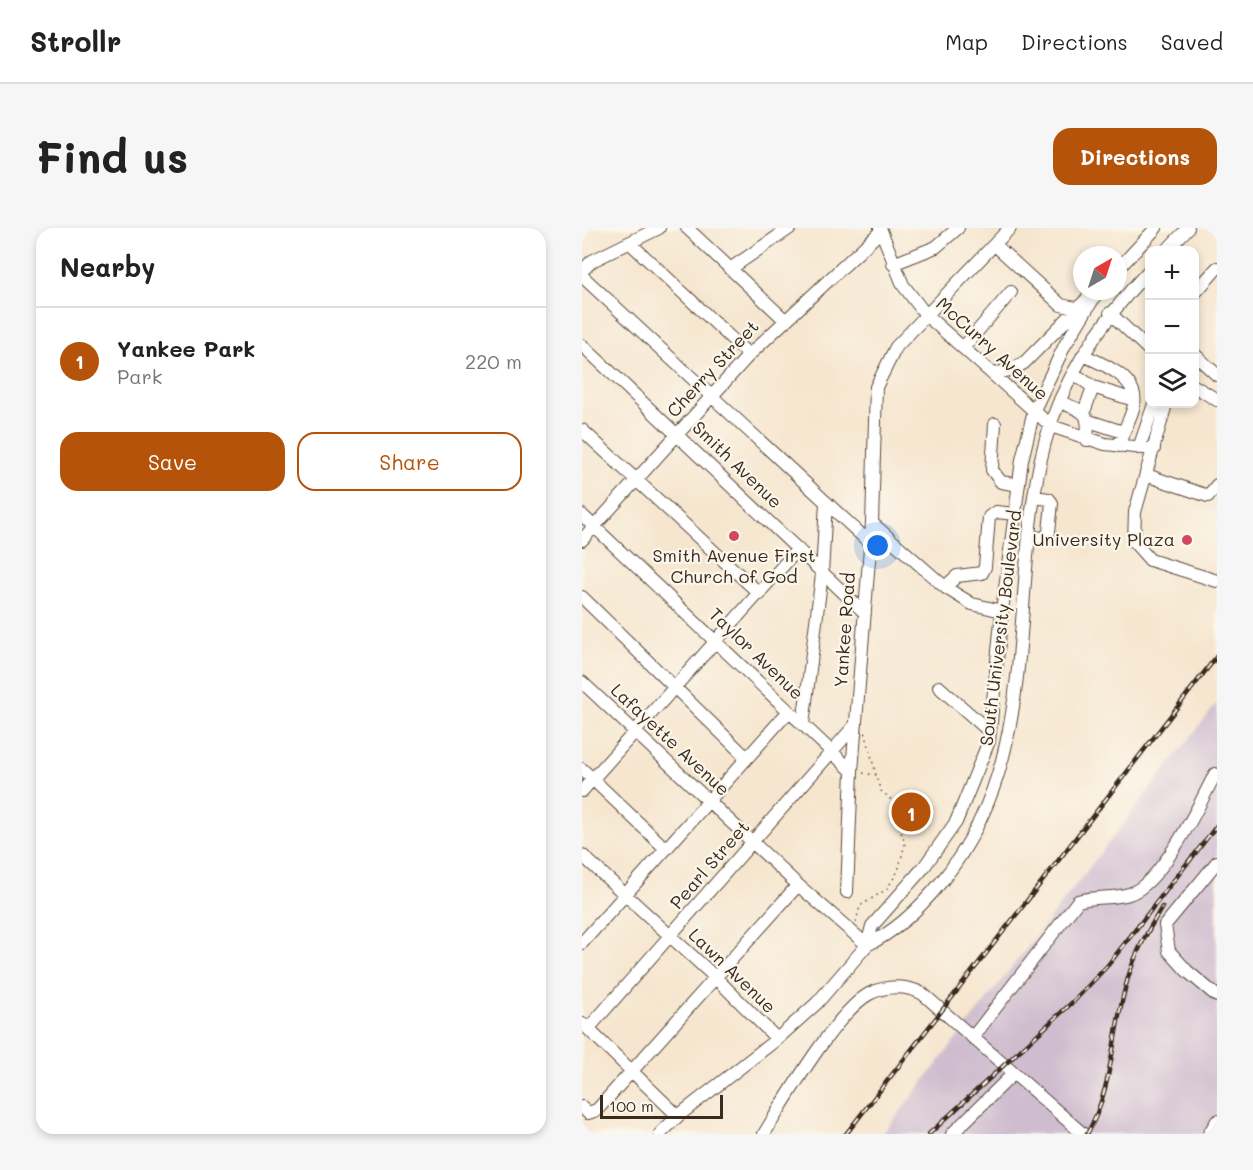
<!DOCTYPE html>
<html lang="en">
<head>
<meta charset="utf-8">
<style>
	:root { --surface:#fff; --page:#f6f6f6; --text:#222; --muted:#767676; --line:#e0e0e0; --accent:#b45309 }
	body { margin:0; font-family:Mali,sans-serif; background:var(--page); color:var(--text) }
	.controls { position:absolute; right:18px; top:18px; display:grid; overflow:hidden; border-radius:12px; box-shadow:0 3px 9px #0003 }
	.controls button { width:54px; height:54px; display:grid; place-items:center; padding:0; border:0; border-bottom:2px solid var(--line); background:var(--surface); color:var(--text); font:30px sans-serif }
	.compass { position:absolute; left:491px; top:18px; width:54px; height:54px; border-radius:50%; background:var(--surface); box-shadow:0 3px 9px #0003; rotate:39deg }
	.scale { position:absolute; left:18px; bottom:15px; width:123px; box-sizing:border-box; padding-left:6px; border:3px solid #3b2a1e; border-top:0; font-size:16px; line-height:21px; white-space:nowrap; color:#3b2a1e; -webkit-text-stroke:4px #fbf7ec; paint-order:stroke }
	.you { position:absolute; left:296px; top:318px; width:21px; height:21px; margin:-15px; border:4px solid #fff; border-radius:50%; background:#1a73e8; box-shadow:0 0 0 9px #1a73e833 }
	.badge { display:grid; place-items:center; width:39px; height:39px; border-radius:50%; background:var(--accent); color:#fff; font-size:20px; font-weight:700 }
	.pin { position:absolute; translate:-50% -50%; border:3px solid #fff; box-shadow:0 2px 6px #0006 }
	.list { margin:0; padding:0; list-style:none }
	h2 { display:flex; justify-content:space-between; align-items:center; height:78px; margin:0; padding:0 24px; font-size:26px }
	h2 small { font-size:20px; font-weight:400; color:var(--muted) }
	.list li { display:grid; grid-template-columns:39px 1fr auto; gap:18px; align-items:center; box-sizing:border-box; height:108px; padding:0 24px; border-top:2px solid var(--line) }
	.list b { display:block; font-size:22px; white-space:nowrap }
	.list p { margin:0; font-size:20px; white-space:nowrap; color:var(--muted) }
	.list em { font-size:20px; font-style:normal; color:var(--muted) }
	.actions { display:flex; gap:12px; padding:18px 24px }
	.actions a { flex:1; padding:14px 0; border:2px solid var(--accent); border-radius:18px; text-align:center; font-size:21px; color:var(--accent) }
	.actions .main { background:var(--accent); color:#fff }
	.icon { flex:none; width:33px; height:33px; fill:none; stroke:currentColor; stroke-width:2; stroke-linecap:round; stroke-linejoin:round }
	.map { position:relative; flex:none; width:635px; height:906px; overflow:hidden; border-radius:18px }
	header { display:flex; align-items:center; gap:36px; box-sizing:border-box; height:84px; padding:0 30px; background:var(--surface); border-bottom:2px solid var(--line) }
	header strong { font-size:28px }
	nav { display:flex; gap:33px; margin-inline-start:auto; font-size:21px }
	.intro { display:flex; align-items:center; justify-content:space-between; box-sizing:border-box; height:144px; padding:0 36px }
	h1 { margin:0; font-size:42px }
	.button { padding:15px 27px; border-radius:18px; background:var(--accent); color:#fff; font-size:21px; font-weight:700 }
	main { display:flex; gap:36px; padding:0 36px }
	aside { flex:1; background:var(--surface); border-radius:18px; box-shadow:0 3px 9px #0003 }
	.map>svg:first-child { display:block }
	.industrial { fill:#cfbdcf }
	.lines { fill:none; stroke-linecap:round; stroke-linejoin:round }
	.minor-casing { stroke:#574639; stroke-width:14 }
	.path { stroke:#574639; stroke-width:1.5; stroke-dasharray:1.5 4.5; stroke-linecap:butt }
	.minor { stroke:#fff; stroke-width:12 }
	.rail-casing { stroke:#3b2a1e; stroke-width:4.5 }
	.rail { stroke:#fbf7ec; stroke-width:2; stroke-dasharray:7; stroke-linecap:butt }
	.poi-dot { fill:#d1495b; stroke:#fbf7ec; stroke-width:2 }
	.labels { text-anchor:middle; stroke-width:4.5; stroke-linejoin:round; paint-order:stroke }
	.street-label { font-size:18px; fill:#3b2a1e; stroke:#fbf7ec }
	.poi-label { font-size:18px; fill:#3b2a1e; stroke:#fbf7ec; text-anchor:end }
</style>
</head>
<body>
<header>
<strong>Strollr</strong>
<nav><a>Map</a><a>Directions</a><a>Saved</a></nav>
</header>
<div class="intro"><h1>Find us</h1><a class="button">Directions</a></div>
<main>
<aside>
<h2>Nearby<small></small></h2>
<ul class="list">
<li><span class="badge">1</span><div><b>Yankee Park</b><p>Park</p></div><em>220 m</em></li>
</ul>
<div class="actions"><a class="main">Save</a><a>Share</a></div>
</aside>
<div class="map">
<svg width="635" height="906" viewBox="0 0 635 906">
	<rect width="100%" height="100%" fill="#fbf7ec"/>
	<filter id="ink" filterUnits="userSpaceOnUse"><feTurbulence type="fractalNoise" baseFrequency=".0167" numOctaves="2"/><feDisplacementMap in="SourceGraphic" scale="12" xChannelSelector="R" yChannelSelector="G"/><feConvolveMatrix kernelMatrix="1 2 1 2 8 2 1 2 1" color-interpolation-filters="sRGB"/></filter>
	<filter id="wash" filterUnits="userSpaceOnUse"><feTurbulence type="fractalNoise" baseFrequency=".008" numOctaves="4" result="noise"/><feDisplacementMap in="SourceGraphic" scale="24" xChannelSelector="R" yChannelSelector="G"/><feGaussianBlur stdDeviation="1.35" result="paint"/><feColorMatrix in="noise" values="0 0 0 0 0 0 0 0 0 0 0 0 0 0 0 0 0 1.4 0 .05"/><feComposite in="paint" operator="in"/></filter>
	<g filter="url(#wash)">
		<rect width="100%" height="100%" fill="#f6e6cf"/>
		<path class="industrial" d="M635 475V906H301L382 801Z"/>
	</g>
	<g filter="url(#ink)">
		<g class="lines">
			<g class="minor-casing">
				<path id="minor" d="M105 0 203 92
					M298 0 321 57 344 87 469 198 523 216 572 221
					M48 15 167 127
					M413 17 479 77 494 80
					M585 22 606 0
					M311 36 354 19 376 0
					M148 41 208 0
					M536 41 574 0
					M0 43 10 33 77 0
					M0 48 288 315
					M612 66 635 40
					M528 85 568 123
					M0 117 283 385
					M381 120 429 64
					M612 126 635 147
					M501 127C521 136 557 150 552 177 549 191 540 204 537 218
					M491 145 511 159 502 184
					M412 146 431 141 442 135 505 71
					M612 158 635 172
					M511 159 552 172
					M478 174C503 184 508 183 505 212
					M584 176 553 284 552 314 568 332 635 353
					M507 193 541 204
					M413 196 410 242 419 254 437 257
					M0 202 178 366
					M557 220 572 176
					M564 247 626 268 635 257
					M0 287 270 543
					M290 295 364 360 390 376 420 383
					M448 309 463 310 467 304 470 275 467 271 452 269
					M0 312 167 127 298 4
					M363 359 375 348 400 345 403 339 407 289 414 284 433 286
					M0 369 165 530
					M0 454 216 657 285 717
					M357 459 408 504
					M221 497 240 346 244 274
					M0 541 84 621
					M0 563 216 321
					M0 627 134 750 195 811
					M635 634 583 697 587 723 605 743 635 768
					M265 664 270 543 290 295 294 159 314 119 428 0
					M0 715 207 483
					M285 717C315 703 339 679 360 653 464 524 424 363 463 214 481 148 522 90 568 41
					M1 796 96 888
					M6 801 274 496
					M391 809 496 673C513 668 531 671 547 666 579 657 618 576 633 546
					M0 879 6 885 15 882 216 657
					M78 906 96 888 195 811 235 775 285 717 290 698 342 639 374 594 407 513 420 383 440 232 452 182 483 117 516 63
					M182 906C203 872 254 784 287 766 304 757 325 757 341 766L501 906
					M370 906 431 846
					M627 906 635 893"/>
			</g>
			<path class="path" d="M281 545 294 547
				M274 694 278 678 305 661 316 643 323 616 308 570 299 563 296 555 283 503"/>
			<use href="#minor" class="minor"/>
			<g class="rail-casing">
				<path id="rail" d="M606 635 635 597
					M264 906 635 428
					M347 906 494 771 526 737 610 629
					M505 906C532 859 530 801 546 750 553 725 567 701 580 679"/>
			</g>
			<use href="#rail" class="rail"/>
		</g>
	</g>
	<g class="poi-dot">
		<circle cx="152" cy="308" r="6"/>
		<circle cx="605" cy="312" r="6"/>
	</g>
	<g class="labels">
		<g class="street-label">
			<text transform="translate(410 121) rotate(42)" y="6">McCurry Avenue</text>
			<text transform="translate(131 141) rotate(-47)" y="6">Cherry Street</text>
			<text transform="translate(155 237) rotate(44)" y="6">Smith Avenue</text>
			<text transform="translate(419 400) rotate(-83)" y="6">South University Boulevard</text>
			<text transform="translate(263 402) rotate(-86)" y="6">Yankee Road</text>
			<text transform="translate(174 426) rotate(44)" y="6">Taylor Avenue</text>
			<text transform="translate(88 512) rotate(43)" y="6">Lafayette Avenue</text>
			<text transform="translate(128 637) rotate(-49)" y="6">Pearl Street</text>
			<text transform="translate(150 743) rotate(44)" y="6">Lawn Avenue</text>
		</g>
		<g class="poi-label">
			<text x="593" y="318">University Plaza</text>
			<text x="152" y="334" text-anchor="middle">Smith Avenue First<tspan x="152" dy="21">Church of God</tspan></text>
		</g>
	</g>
</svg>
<div class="controls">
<button>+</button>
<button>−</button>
<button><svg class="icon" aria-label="layers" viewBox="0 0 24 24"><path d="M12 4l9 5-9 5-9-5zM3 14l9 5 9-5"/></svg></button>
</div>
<svg class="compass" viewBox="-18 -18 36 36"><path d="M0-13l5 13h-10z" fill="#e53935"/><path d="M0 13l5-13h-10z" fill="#767676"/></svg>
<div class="scale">100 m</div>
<div class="you"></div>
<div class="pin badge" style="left:329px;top:584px">1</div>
</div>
</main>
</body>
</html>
